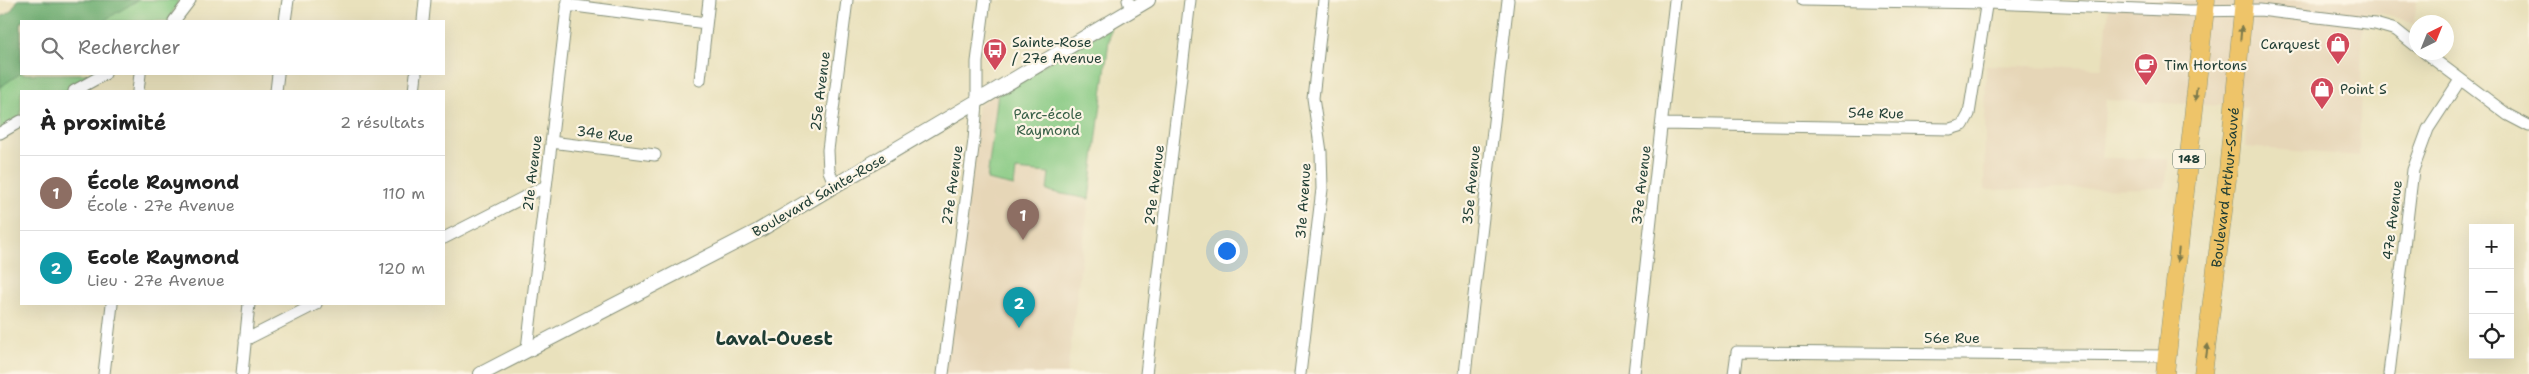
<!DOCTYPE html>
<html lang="fr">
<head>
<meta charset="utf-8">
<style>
	:root { --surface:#fff; --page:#f2f2f2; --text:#222; --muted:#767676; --line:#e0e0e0; --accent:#d1495b }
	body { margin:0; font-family:"Shantell Sans",sans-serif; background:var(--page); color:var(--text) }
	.controls { position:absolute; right:15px; bottom:15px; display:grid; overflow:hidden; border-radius:0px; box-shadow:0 5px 20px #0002 }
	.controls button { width:45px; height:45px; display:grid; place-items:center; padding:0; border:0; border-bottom:1px solid var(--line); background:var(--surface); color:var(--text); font:25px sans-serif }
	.compass { position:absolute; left:2409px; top:15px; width:45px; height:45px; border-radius:50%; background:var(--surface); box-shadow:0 5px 20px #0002; rotate:43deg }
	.you { position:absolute; left:1226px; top:250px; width:18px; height:18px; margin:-12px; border:4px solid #fff; border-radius:50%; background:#1a73e8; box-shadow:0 0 0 8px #1a73e833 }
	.badge { display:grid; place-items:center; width:32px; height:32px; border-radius:50%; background:var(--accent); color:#fff; font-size:16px; font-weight:700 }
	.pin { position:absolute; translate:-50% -41px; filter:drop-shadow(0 1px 2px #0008) }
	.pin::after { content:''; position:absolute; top:26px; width:18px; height:15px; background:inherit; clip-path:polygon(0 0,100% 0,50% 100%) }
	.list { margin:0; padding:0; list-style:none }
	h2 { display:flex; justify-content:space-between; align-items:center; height:65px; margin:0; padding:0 20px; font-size:21px }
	h2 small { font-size:16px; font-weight:400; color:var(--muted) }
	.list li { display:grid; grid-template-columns:32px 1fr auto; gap:15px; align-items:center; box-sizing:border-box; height:75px; padding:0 20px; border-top:1px solid var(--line) }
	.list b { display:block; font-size:19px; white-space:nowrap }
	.list p { margin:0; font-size:16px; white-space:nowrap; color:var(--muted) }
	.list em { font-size:16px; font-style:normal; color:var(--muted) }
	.icon { flex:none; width:28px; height:28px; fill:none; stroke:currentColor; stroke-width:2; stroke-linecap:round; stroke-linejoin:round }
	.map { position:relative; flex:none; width:2529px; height:374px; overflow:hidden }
	.search { position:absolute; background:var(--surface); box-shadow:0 5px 20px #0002; left:20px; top:20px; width:425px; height:55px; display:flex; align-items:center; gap:12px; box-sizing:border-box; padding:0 18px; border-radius:0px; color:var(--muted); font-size:19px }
	.panel { position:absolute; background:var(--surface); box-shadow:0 5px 20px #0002; left:20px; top:90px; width:425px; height:215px; border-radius:0px }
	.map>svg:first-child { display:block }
	.built { fill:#e6d6b7 }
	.green { fill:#86c982; stroke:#52835b }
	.forest { fill:#6cad70; stroke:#467552 }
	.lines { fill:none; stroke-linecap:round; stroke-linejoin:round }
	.minor-casing { stroke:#848f78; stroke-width:13 }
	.tertiary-casing { stroke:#848f78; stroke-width:16 }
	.primary-casing { stroke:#848f78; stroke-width:19 }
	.minor { stroke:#fff; stroke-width:11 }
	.tertiary { stroke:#fff; stroke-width:14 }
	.primary { stroke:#eec469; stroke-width:18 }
	.oneway { fill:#7c7a4c }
	.labels { text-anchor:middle; stroke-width:4.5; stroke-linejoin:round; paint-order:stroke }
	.shield { fill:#fcf5e5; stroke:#617469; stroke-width:1 }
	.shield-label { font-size:12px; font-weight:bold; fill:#1f3d34 }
	.poi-label { font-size:14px; fill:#1f3d34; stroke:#fcf5e5; text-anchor:start }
	.street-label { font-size:14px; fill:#1f3d34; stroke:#fcf5e5 }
	.park-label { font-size:14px; fill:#396048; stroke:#fcf5e5 }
	.district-label { font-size:19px; font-weight:bold; fill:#1f3d34; stroke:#fcf5e5 }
</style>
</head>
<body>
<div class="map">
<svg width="2529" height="374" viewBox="0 0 2529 374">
	<rect width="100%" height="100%" fill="#fcf5e5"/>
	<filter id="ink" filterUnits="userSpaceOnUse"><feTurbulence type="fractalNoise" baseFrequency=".02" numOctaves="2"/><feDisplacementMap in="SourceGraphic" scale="10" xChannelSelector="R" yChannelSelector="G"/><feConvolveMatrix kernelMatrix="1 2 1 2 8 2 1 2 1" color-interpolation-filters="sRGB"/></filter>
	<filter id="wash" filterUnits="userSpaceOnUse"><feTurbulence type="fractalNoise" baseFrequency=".0096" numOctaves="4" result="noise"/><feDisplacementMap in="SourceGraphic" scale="20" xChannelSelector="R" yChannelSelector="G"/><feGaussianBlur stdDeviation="1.12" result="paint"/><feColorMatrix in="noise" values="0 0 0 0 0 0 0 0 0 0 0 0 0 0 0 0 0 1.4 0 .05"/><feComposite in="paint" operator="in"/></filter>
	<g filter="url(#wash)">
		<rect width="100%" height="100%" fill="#e9e1bc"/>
		<path class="built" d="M2110 0H2417L2414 24 2389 15 2366 12 2362 34 2359 156 2245 147 2247 107 2106 100 2101 158 2169 159 2165 188 1984 190 1986 65 2102 68Z
			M1111 24 1067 374H944L978 105Z"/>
		<path class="green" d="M18 0H179L168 21H21V74H94L66 91H21V119L0 132V18L11 11Z
			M1111 24 1089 199 1047 191 1049 173 1016 170 1014 186 987 180 998 93Z"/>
		<path class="forest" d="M18 0H138L103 21H21V73L0 87V18L11 11Z"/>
	</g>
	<g filter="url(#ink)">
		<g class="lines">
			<g class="minor-casing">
				<path id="minor" d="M1128 0 1131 11
					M1803 0 1987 3 2189 11 2260 10 2375 24 2396 30 2416 46
					M567 5 706 23
					M174 21 190 0
					M285 21 288 0
					M423 21 425 0
					M2424 52 2508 115 2529 126
					M700 80 709 0
					M74 91 105 74
					M138 91 140 74
					M276 91 278 74
					M414 91 416 74
					M1663 124 1950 129 1963 125 1969 114 1987 0
					M0 133 21 121
					M551 142 655 155
					M835 185 829 171 828 150 847 0
					M444 238 546 186
					M245 340 316 304
					M527 349 568 0
					M104 374 112 304
					M242 374 249 304
					M943 374 974 140 977 103V62L985 0
					M1146 374 1190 0
					M1300 374 1322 189 1321 152 1313 98 1324 0
					M1465 374 1508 0
					M1634 374 1675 0
					M1734 374 1737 352 2167 356
					M2389 374 2413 170 2428 129 2460 80"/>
			</g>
			<g class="tertiary-casing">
				<path id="tertiary" d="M481 374 758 231 1148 0"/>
			</g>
			<g class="primary-casing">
				<g id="primary">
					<path d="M2165 374 2206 0"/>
					<path id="s1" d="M2203 374 2228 171 2244 0"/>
				</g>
			</g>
			<use href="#minor" class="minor"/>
			<use href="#tertiary" class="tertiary"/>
			<use href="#primary" class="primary"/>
		</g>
		<defs><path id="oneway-solid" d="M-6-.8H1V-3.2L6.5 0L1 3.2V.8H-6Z" transform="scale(1.25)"/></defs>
		<g class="oneway">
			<use href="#oneway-solid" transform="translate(2241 33) rotate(-85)"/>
			<use href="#oneway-solid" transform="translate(2196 94) rotate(96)"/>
			<use href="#oneway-solid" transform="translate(2178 255) rotate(96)"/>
			<use href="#oneway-solid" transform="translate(2207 351) rotate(-82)"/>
		</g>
	</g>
	<defs>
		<g id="shop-pin" transform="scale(1.25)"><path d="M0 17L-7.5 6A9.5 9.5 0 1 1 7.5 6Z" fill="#d1495b" stroke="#fcf5e5"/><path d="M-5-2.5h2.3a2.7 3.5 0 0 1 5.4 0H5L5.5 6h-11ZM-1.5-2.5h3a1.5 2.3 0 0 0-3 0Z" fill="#fff"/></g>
		<g id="bus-pin" transform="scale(1.25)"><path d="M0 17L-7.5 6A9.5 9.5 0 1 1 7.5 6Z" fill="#d1495b" stroke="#fcf5e5"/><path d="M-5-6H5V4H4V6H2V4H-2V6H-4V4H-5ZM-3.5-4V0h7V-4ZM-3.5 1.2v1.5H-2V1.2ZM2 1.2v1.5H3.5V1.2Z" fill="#fff"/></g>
		<g id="cafe-pin" transform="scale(1.25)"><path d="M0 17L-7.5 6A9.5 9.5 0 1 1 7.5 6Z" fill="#d1495b" stroke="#fcf5e5"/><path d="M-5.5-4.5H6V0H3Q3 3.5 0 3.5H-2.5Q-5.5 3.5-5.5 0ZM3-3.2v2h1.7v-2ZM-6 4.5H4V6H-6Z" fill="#fff"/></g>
	</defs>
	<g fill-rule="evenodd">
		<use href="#shop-pin" x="2338" y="44"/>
		<use href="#bus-pin" x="995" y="50"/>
		<use href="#cafe-pin" x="2146" y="65"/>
		<use href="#shop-pin" x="2322" y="89"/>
	</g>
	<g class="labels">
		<rect class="shield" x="2173" y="149.5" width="32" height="19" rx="4"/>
		<g class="shield-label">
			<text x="2189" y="163">148</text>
		</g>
		<g class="poi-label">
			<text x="1012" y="47">Sainte-Rose<tspan x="1012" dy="16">/ 27e Avenue</tspan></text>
			<text x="2320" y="49" text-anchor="end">Carquest</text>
			<text x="2164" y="70">Tim Hortons</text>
			<text x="2340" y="94">Point S</text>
		</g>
		<g class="street-label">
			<text transform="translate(820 91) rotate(-83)" y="5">25e Avenue</text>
			<text transform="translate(1876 113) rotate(1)" y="5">54e Rue</text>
			<text transform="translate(605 134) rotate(7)" y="5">34e Rue</text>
			<text transform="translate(532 173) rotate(-83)" y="5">21e Avenue</text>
			<text transform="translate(952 185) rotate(-82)" y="5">27e Avenue</text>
			<text transform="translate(1154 185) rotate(-83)" y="5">29e Avenue</text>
			<text transform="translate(1471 185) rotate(-84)" y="5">35e Avenue</text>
			<text transform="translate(1641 185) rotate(-83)" y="5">37e Avenue</text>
			<text dy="5" stroke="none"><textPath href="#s1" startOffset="188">Boulevard Arthur-Sauvé</textPath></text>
			<text transform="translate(819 195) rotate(-30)" y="5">Boulevard Sainte-Rose</text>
			<text transform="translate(1303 201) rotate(-86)" y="5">31e Avenue</text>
			<text transform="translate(2392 220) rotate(-83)" y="5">47e Avenue</text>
			<text x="1952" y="343">56e Rue</text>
		</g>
		<g class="park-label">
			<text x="1048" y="119">Parc-école<tspan x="1048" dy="16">Raymond</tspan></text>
		</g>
		<g class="district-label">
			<text x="774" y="345">Laval-Ouest</text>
		</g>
	</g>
</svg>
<div class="controls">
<button>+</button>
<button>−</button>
<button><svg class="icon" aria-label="locate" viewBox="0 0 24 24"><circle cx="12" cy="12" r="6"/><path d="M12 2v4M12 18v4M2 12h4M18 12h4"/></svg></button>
</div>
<svg class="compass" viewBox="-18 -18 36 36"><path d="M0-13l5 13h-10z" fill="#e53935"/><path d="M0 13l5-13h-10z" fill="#767676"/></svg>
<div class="you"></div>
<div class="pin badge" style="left:1023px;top:240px;background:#8d6e63">1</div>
<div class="pin badge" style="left:1019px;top:328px;background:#0f9aa8">2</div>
<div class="search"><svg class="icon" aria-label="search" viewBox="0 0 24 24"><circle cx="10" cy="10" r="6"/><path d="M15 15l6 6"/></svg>Rechercher</div>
<section class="panel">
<h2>À proximité<small>2 résultats</small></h2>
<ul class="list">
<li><span class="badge" style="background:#8d6e63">1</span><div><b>École Raymond</b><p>École · 27e Avenue</p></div><em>110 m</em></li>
<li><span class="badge" style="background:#0f9aa8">2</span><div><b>Ecole Raymond</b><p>Lieu · 27e Avenue</p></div><em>120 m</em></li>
</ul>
</section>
</div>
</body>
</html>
